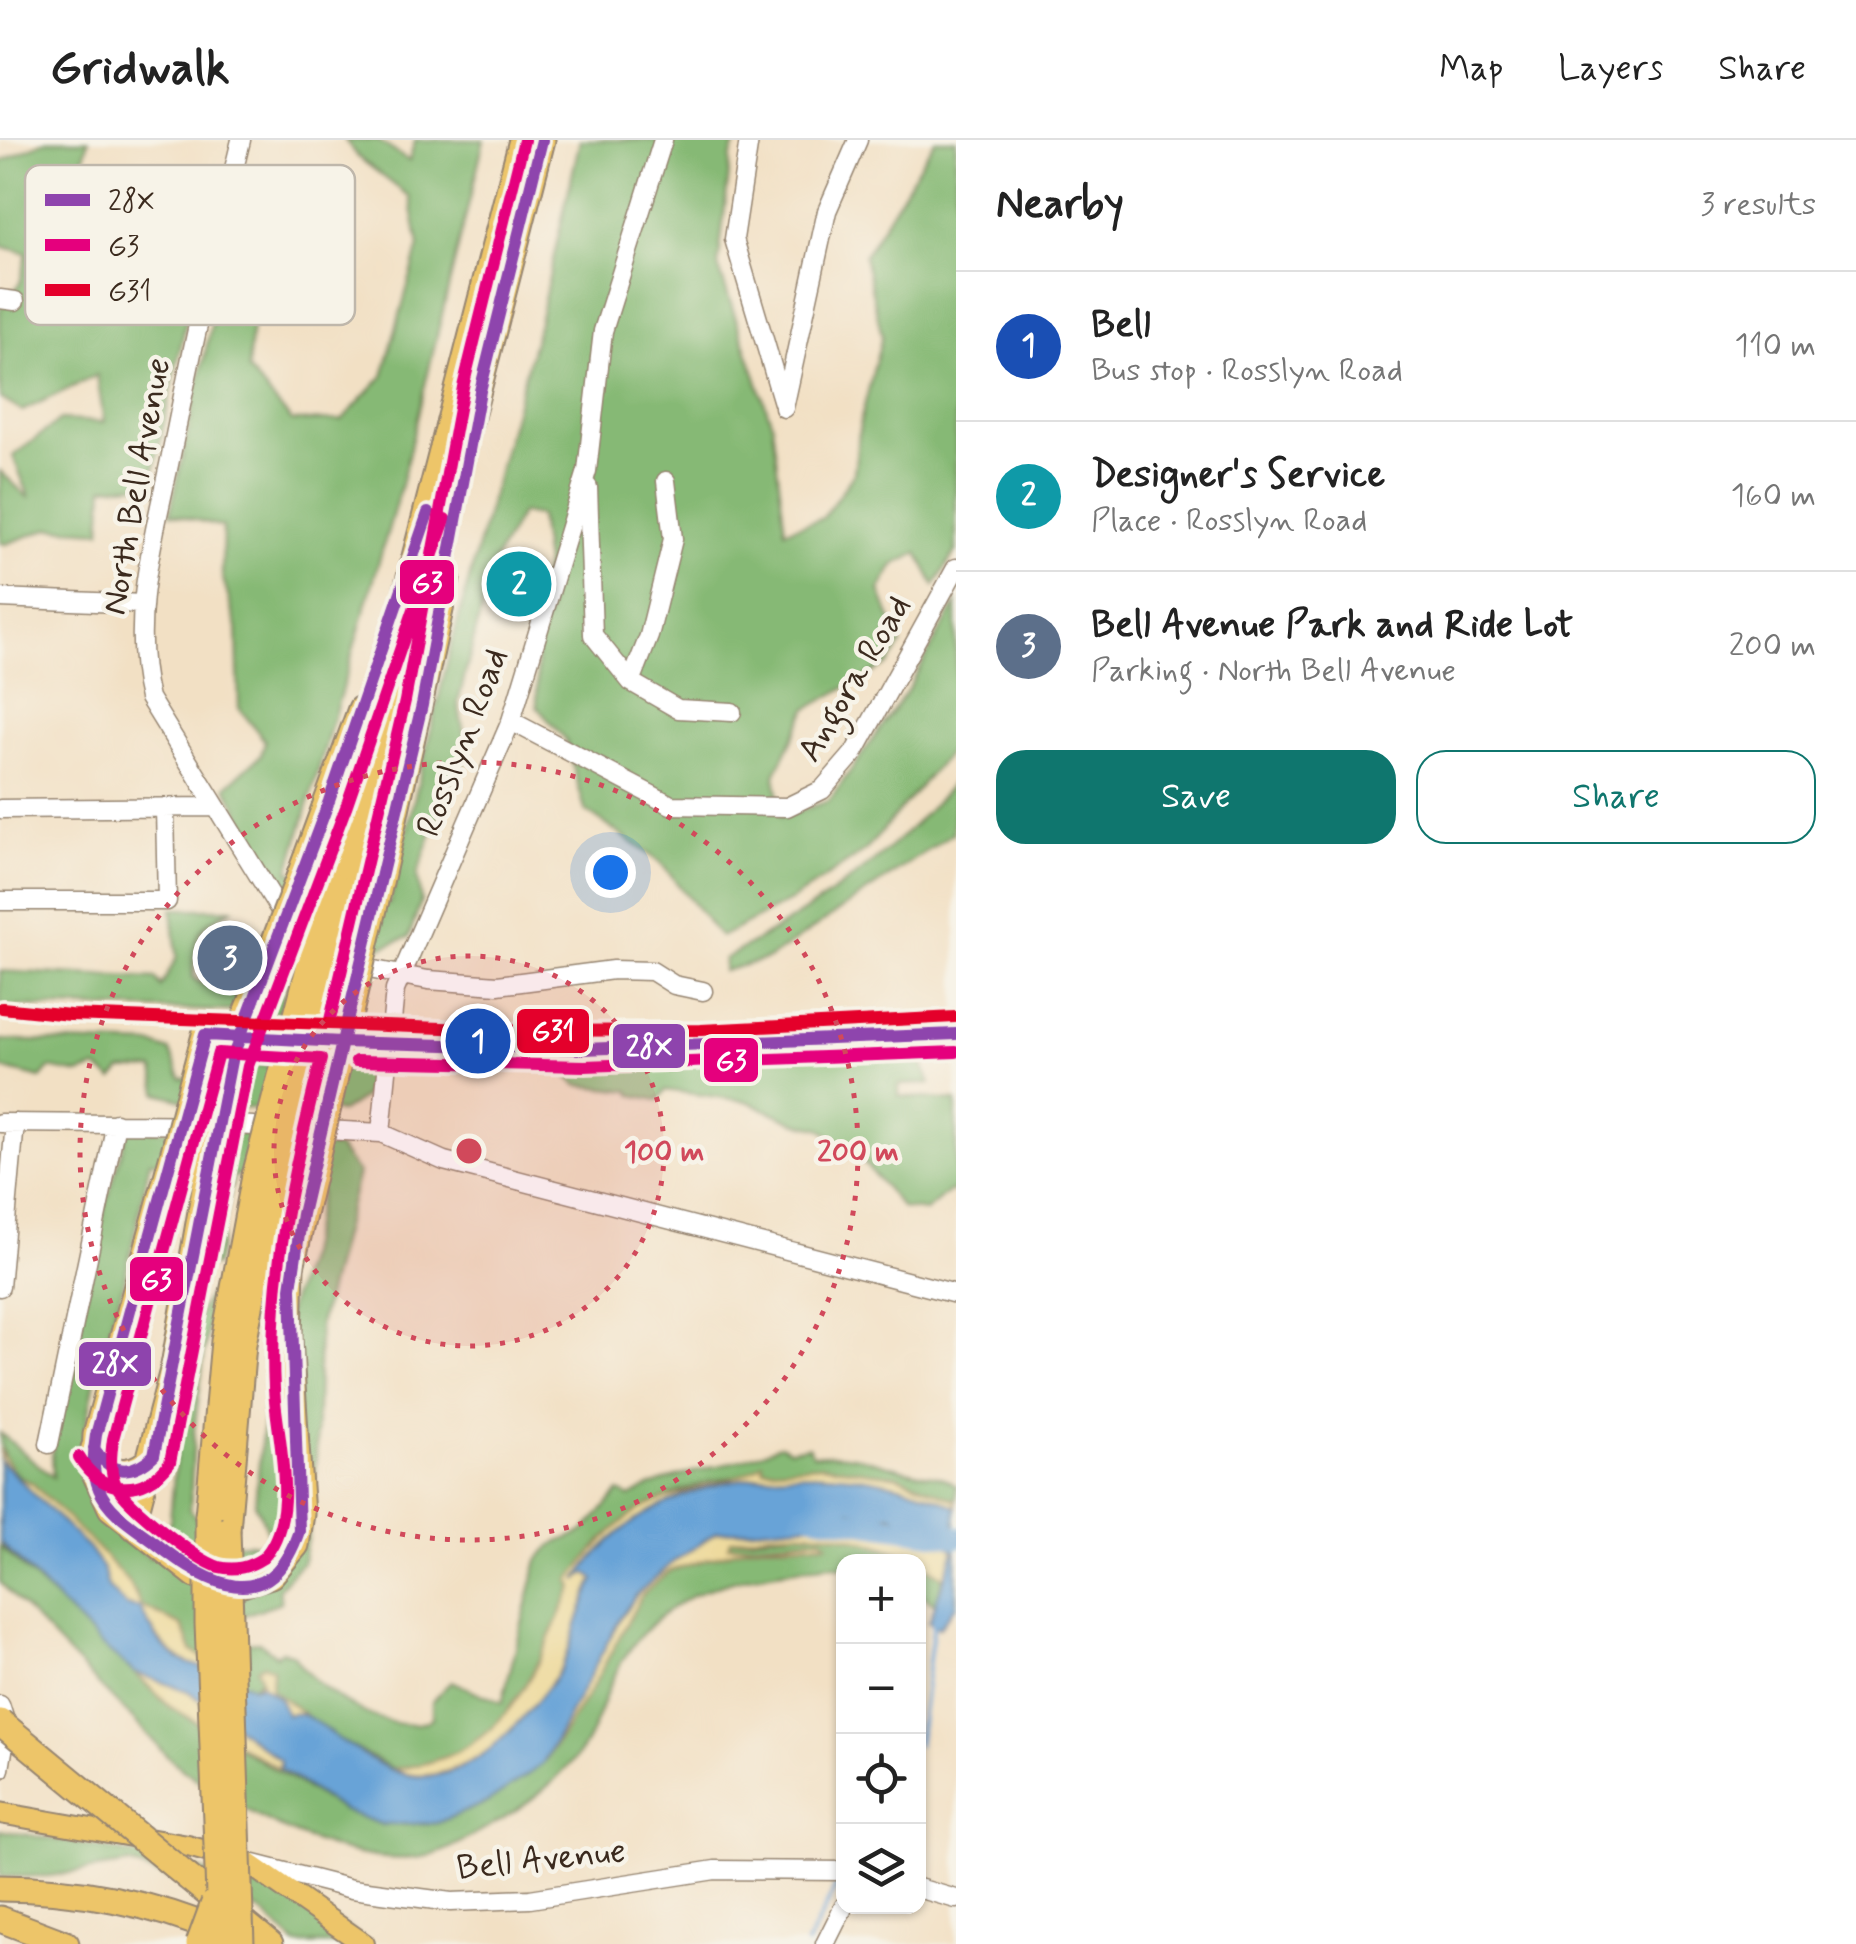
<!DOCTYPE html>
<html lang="en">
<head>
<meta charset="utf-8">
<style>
	:root { --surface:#fff; --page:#f6f6f6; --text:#222; --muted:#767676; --line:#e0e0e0; --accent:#0f766e }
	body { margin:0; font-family:Mynerve,sans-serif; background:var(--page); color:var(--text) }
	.controls { position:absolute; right:30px; bottom:30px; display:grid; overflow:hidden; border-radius:20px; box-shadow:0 2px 8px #0004 }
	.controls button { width:90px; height:90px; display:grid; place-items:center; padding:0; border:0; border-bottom:2px solid var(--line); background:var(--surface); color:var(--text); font:50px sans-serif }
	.you { position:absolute; left:610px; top:732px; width:35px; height:35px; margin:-25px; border:8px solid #fff; border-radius:50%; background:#1a73e8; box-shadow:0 0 0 15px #1a73e833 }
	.badge { display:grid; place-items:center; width:65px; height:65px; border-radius:50%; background:var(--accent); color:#fff; font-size:32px; font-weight:700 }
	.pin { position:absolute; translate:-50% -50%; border:5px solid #fff; box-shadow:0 2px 10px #0006 }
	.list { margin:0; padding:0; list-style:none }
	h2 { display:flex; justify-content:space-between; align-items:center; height:130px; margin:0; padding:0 40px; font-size:42px }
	h2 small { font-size:32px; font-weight:400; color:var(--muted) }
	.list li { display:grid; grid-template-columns:65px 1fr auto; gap:30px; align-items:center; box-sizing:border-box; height:150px; padding:0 40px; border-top:2px solid var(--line) }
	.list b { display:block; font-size:38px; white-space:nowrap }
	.list p { margin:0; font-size:32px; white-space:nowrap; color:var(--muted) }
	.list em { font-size:32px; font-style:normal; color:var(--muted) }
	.actions { display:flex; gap:20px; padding:30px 40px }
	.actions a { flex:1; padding:22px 0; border:2px solid var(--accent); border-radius:30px; text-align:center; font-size:35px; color:var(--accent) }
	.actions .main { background:var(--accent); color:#fff }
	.icon { flex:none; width:55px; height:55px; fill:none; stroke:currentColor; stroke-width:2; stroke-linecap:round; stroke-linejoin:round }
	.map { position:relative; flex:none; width:956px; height:1804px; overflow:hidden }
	header { display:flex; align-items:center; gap:60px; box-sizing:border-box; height:140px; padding:0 50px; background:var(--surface); border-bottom:2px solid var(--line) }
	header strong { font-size:48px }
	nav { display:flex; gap:55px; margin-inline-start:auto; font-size:35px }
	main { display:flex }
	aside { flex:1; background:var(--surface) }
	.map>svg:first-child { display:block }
	.forest { fill:#86b974; stroke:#607249; stroke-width:2.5; fill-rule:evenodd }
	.sand { fill:#eeda9e; stroke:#94825e; stroke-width:2.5 }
	.water { fill:#67a3d7; stroke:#51667a; stroke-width:2.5 }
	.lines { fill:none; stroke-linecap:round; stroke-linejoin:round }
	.stream { stroke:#67a3d7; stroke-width:4 }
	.river { stroke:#67a3d7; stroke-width:22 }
	.minor-casing { stroke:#968571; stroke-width:21 }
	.major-casing { stroke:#968571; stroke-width:24 }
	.highway-casing { stroke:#968571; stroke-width:29 }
	.minor { stroke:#fff; stroke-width:18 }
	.major { stroke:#edc569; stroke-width:20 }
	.highway { stroke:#edc569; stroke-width:25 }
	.highway-bridge-casing { stroke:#968571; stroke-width:29; stroke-linecap:butt }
	.highway-bridge { stroke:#edc569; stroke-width:25 }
	.bus-1-casing { stroke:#f7f3e8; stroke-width:20 }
	.bus-2-casing { stroke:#f7f3e8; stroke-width:20 }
	.bus-3-casing { stroke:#f7f3e8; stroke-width:20 }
	.bus-1 { stroke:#8e44ad; stroke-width:12 }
	.bus-2 { stroke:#e5007d; stroke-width:12 }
	.bus-3 { stroke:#e4002b; stroke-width:12 }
	.ring { fill:none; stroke:#d1495b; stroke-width:5; stroke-dasharray:5 10 }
	.labels { text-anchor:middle; stroke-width:9; stroke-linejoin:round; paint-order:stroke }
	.street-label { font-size:35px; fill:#3b2a1e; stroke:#f7f3e8 }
	.key { fill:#f7f3e8; stroke:#bfb7ab; stroke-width:2.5 }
	.key-label { font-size:28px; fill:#3b2a1e }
	.centre { fill:#d1495b; stroke:#f7f3e8; stroke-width:5 }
	.ring-label { font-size:30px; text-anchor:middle; font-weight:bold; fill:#d1495b; stroke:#f7f3e8; stroke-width:9; stroke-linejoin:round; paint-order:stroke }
	.line-badge { stroke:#f7f3e8; stroke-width:4 }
	.badge-label { font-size:28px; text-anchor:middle; font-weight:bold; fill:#fff }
</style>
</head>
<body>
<header>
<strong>Gridwalk</strong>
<nav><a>Map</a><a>Layers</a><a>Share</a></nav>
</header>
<main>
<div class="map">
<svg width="956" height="1804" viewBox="0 0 956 1804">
	<rect width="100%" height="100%" fill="#f7f3e8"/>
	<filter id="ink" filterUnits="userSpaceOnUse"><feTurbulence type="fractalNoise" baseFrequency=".01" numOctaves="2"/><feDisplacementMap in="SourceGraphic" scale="20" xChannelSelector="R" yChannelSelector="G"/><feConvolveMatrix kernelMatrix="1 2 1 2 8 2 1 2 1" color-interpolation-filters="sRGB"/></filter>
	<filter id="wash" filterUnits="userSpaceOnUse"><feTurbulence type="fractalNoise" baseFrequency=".0048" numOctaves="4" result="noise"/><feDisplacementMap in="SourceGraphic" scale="40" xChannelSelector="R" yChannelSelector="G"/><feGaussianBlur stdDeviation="2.25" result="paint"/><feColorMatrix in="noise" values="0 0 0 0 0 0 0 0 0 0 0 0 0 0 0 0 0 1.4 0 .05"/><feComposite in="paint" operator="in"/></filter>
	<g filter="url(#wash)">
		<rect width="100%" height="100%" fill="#f2e0c4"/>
		<path class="forest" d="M47 0H89L76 43 211 66 151 344 104 347 101 391 50 388 6 404 0 403V331L30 359 13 316 60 280 104 282 97 235 22 271 0 258V169L20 143 27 113 0 106V22Z
			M345 0H377L409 21 415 0H484L400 349 289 731 389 764 450 510 538 186 580 0H737L731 16 718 126 772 284 785 390 823 378 854 333 860 283 882 196 864 116 935 0H956V410L935 446 918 413 894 425 880 450 901 505 888 524 807 569 775 635 781 677 829 661 907 551 956 463V604L865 711 792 760 720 797 660 722 585 670 566 600 537 567V467L545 423 539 376 521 373 493 423 458 563 469 617 451 640 417 735 421 761 409 797 379 808 283 753 226 647 261 615 265 601 239 568 237 488 222 435 223 387 170 373 234 81 262 63 248 230 292 281 342 280 383 236 419 106 410 57 358 17Z
			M956 639 953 693 770 818 723 831 724 819C817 768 888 721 956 639Z
			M172 769H234C194 785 196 799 193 838L205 845 285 842 281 872 0 866V831L156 839 161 847 177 817Z
			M0 900 154 905 170 911 181 938 205 940 244 924 324 931 355 921 372 925 365 956 341 972 204 966 158 953 154 929 122 930 113 940 97 928 79 934 50 928 41 938 0 928Z
			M889 907 920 919 931 943 899 945V956L956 961V1051H949L926 1071 902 1068 862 1020 820 988 796 983 747 961 666 950 658 960 632 955 630 951 577 945 568 937 574 929 585 924 659 918 679 929 696 918Z
			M128 990 244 992 338 1008 358 1033 319 1185 315 1354 303 1421 279 1448 281 1462 222 1483 245 1503 259 1502 276 1515 282 1511 294 1515C309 1547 398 1604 432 1578V1562L451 1541 502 1563 538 1420 552 1405 583 1392 619 1352 630 1357C682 1326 732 1330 780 1304L789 1309 808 1306 813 1315C860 1310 877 1325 920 1333 936 1336 942 1335 956 1345V1360L899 1336 821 1325 763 1329 762 1324C748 1338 723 1337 705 1343 666 1355 627 1373 599 1404 583 1422 572 1449 562 1471 525 1555 495 1619 394 1629L336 1598 271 1549 272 1529 252 1547 192 1511 182 1486 141 1466 130 1444 32 1343C10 1334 0 1316 0 1293L53 1337 52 1312 70 1230 103 1075ZM150 1021 185 1022 222 1060 210 1126 216 1125 234 1035 296 1043 320 1053 307 1114 269 1225 255 1363 271 1400 264 1403 219 1404 190 1370 194 1291 213 1149 201 1168 180 1264 170 1381 150 1418 103 1381 78 1330 95 1240 125 1138Z
			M812 1390C860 1398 904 1407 943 1437L936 1465 919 1452 918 1422H844L843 1428 832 1425C742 1435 659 1444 614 1536 602 1560 596 1590 580 1612 556 1644 521 1669 486 1688 470 1697 451 1710 432 1715 352 1734 234 1671 174 1622 159 1609 146 1592 132 1578 87 1533 43 1489 0 1442V1406L169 1566 344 1671 383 1685 437 1683 488 1662 590 1551 642 1454 669 1431 753 1405 825 1403 821 1398 727 1406 731 1400Z
			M0 1690C100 1708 294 1737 369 1804H296L260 1771 129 1724 49 1736 0 1737Z"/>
		<path class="sand" d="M0 1311 17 1337 32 1343 99 1410 130 1444 141 1466 182 1486 192 1511 242 1541C188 1526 165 1520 140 1468L126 1466 108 1447 103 1429 88 1408 9 1330 0 1320Z
			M762 1323 763 1329 821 1325 899 1336 956 1360V1367C882 1328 744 1321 667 1363 636 1381 607 1415 580 1438L587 1433 595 1438C579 1466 573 1515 554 1538 542 1554 528 1578 513 1592 485 1618 431 1649 394 1629 508 1617 531 1536 573 1447L570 1440C590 1415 610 1389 637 1371 665 1352 746 1341 762 1323Z
			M850 1370 877 1378 890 1374 956 1401V1458L940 1449 943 1437 937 1433C873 1394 805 1382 731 1400L728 1406 821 1398 827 1403 753 1405 669 1431 642 1455 590 1551 543 1624 621 1477 637 1454 672 1423 716 1392 836 1382Z
			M264 1524 272 1529 271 1549 308 1577 286 1575 257 1544 261 1541 257 1528Z
			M135 1533 188 1551 280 1620V1629L169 1566Z"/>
		<path class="water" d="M0 1320 88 1408 103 1429 108 1447 126 1466 140 1468C176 1543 196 1514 252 1547L261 1545 279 1558 287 1575C307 1568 323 1590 340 1600 359 1611 386 1631 408 1635 472 1647 522 1579 554 1539 572 1516 579 1466 595 1439L587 1433 577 1440C651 1322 845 1309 956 1367V1465L939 1488 929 1482 954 1410C933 1387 917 1389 890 1374L877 1378 850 1370 836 1382 716 1392 672 1423 637 1454 621 1477 543 1624 488 1662 437 1683 383 1685 344 1671 280 1629V1620L188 1551 135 1533 102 1506 0 1402Z"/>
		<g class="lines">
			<path class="stream" d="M918 1605 934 1482
				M807 1804 841 1737"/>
			<path class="river" d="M813 1375 956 1397"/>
		</g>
	</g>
	<g filter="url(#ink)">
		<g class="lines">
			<g class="minor-casing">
				<path id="minor" d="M241 0C215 105 192 209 171 315 155 394 129 477 149 558L294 793 369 829 428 840 498 845 613 830 652 831 674 845 703 851
					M749 0 734 99 783 263
					M0 159 15 161
					M784 268 827 71 858 0
					M588 347 593 495 631 542 678 569 732 572
					M0 458 143 464
					M631 542 649 496 673 399 666 341
					M511 581 671 665 787 667 822 650 854 613 956 428
					M0 669 213 667
					M0 761H167L165 669
					M0 983 235 985 381 993 444 1021 956 1154
					M381 993 395 850 511 581 587 331 603 191 663 0
					M0 1147 15 983
					M49 1304 116 983
					M0 1565 7 1587 0 1629
					M254 1724 352 1749 451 1762 530 1759 715 1730 844 1731
					M918 1748 956 1759
					M825 1804 844 1766"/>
			</g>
			<g class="major-casing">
				<path id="major" d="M0 1673 188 1706 248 1723 364 1804"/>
			</g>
			<g class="highway-casing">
				<path id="highway" d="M300 735 361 569
					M331 744 522 0
					M350 749 542 0
					M377 756 447 438
					M187 962 205 895
					M176 1004 96 1295 94 1331 111 1368 196 1435 233 1447 271 1435 296 1405 301 1374 295 1292
					M94 1308C107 1337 133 1339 154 1315
					M208 1376 224 1201 255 1036
					M132 1386 174 1226 209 1026
					M227 1390 243 1204 274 1040
					M189 1738 270 1804
					M0 1748C74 1748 154 1763 222 1793
					M0 1779 66 1804"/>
			</g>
			<use href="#minor" class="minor"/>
			<use href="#major" class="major"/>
			<use href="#highway" class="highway"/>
			<g class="highway-bridge-casing">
				<path id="highway-bridge" d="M176 1004 187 962
					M209 1026 239 894 300 735
					M255 1036 331 744
					M274 1040 350 749
					M295 1292 289 1197 291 1127 377 756
					M208 1376V1484L221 1804
					M227 1390 241 1804
					M0 1582 189 1738
					M199 1804 214 1763"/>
			</g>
			<use href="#highway-bridge" class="highway-bridge"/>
			<g class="bus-1-casing">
				<path id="bus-1" d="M205 895 342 902 302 1074 291 1148 299 1391C269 1480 206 1444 154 1402 134 1387 109 1373 99 1349 92 1332 93 1313 96 1295Z
					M342 902 584 909 956 894
					M342 902 422 565 480 251 542 0
					M94 1308C110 1335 132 1336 154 1315L231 921 329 661 428 373"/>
			</g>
			<g class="bus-2-casing">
				<path id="bus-2" d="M329 884 405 561 463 247 524 0
					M218 913 321 919C294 1030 268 1134 274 1249 277 1299 301 1378 263 1418 249 1427 236 1431 219 1427 196 1420 128 1366 116 1345 109 1330 111 1314 113 1299Z
					M356 921 585 926 956 912
					M79 1317C101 1355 144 1358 170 1322L248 926 346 667 445 379"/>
			</g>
			<g class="bus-3-casing">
				<path id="bus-3" d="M2 868 70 875 527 891 701 890 955 877"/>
			</g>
			<use href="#bus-1" class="bus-1"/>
			<use href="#bus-2" class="bus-2"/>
			<use href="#bus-3" class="bus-3"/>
		</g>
	</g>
	<circle cx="469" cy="1011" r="195" fill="#d1495b" fill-opacity=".12"/>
	<g class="ring">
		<circle cx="469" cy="1011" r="195"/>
		<circle cx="469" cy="1011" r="389"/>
	</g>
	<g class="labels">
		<g class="street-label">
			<text transform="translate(135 346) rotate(-80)" y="12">North Bell Avenue</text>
			<text transform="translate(853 538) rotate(-59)" y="12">Angora Road</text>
			<text transform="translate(461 602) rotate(-69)" y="12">Rosslyn Road</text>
			<text transform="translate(541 1718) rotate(-6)" y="12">Bell Avenue</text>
		</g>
	</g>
	<rect x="25" y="25" width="330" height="160" rx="15" class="key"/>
	<rect x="45" y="54" width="45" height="12" fill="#8e44ad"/>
	<rect x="45" y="99" width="45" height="12" fill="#e5007d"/>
	<rect x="45" y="144" width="45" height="12" fill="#e4002b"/>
	<g class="key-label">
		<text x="108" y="70">28X</text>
		<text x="108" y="115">G3</text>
		<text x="108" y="160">G31</text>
	</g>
	<circle cx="469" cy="1011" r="15" class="centre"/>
	<g class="ring-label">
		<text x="664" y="1021">100 m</text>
		<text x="858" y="1021">200 m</text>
	</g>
	<g class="line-badge">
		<rect x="398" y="418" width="58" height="48" rx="10" fill="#e5007d"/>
		<rect x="515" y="867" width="76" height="48" rx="10" fill="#e4002b"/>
		<rect x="611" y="882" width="76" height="48" rx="10" fill="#8e44ad"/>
		<rect x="702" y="896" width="58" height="48" rx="10" fill="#e5007d"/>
		<rect x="128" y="1115" width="57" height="48" rx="10" fill="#e5007d"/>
		<rect x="77" y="1200" width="76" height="48" rx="10" fill="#8e44ad"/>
	</g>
	<g class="badge-label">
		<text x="427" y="452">G3</text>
		<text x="553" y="900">G31</text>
		<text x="649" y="916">28X</text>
		<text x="731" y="930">G3</text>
		<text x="156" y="1149">G3</text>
		<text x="115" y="1233">28X</text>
	</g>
</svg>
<div class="controls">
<button>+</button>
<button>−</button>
<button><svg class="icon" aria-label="locate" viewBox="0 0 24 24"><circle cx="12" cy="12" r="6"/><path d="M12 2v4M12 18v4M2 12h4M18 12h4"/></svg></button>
<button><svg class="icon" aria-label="layers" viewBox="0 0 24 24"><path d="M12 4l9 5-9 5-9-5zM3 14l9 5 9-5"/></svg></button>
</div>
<div class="you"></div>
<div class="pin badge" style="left:478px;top:901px;background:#1a4fb4">1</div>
<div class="pin badge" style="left:519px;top:444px;background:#0f9aa8">2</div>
<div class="pin badge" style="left:230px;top:818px;background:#5c6f8a">3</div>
</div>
<aside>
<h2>Nearby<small>3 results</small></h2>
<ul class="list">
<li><span class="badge" style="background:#1a4fb4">1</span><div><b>Bell</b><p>Bus stop · Rosslyn Road</p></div><em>110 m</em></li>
<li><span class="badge" style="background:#0f9aa8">2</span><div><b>Designer's Service</b><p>Place · Rosslyn Road</p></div><em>160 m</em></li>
<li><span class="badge" style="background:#5c6f8a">3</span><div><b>Bell Avenue Park and Ride Lot</b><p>Parking · North Bell Avenue</p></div><em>200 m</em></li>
</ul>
<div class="actions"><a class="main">Save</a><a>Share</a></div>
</aside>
</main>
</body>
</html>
